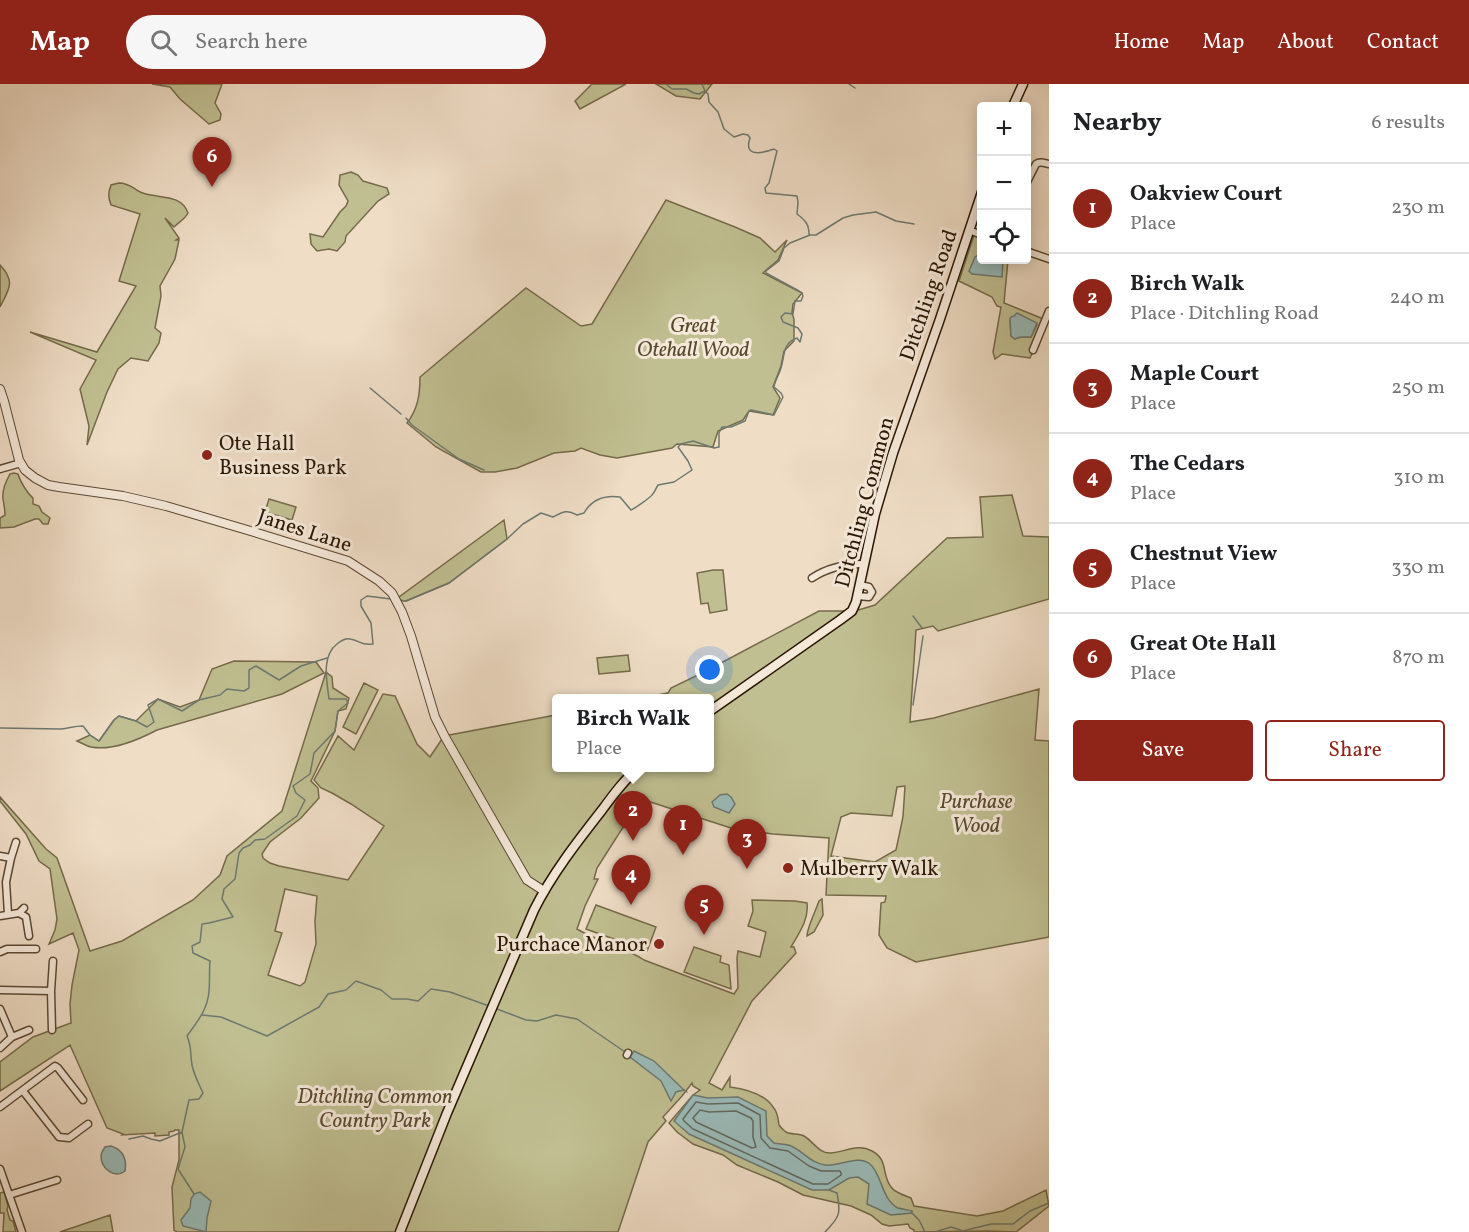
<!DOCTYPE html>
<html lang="en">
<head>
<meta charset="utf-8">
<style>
	:root { --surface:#fff; --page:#f6f6f6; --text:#202124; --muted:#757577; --line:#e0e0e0; --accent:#8f2418 }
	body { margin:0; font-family:Vollkorn,serif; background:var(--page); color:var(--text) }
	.controls { position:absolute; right:18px; top:18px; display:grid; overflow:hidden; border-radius:6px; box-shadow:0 3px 15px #0003 }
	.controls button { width:54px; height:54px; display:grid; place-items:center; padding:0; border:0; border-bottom:2px solid var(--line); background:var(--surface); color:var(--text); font:30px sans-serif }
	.you { position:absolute; left:710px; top:586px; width:21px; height:21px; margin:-15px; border:4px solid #fff; border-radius:50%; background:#1a73e8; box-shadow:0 0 0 9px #1a73e833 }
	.badge { display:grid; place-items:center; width:39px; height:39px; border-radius:50%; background:var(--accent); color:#fff; font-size:20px; font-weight:700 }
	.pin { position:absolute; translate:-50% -50px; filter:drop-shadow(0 2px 3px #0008) }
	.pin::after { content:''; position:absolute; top:32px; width:21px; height:18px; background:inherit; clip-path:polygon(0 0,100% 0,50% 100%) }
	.popup { position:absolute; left:552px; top:610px; width:162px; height:78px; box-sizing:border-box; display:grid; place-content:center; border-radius:6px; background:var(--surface); filter:drop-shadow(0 2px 4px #0005); font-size:20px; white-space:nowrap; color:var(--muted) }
	.popup b { font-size:22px; color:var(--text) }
	.popup::after { content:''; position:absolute; left:50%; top:100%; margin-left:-12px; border:12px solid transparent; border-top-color:var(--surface) }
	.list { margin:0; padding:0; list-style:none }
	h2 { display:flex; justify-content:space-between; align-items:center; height:78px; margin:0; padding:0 24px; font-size:26px }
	h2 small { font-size:20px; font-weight:400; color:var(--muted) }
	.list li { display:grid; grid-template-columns:39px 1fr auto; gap:18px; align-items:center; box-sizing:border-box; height:90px; padding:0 24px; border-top:2px solid var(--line) }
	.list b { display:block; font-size:22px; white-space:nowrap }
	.list p { margin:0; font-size:20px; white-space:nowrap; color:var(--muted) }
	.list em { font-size:20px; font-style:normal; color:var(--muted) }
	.actions { display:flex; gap:12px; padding:18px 24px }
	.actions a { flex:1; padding:14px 0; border:2px solid var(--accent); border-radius:6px; text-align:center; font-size:21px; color:var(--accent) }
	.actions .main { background:var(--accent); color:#fff }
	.icon { flex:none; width:33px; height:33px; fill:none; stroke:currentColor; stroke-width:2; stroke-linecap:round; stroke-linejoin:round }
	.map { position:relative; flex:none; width:1049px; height:1148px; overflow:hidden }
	header { display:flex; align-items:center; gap:36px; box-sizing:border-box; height:84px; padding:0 30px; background:var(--accent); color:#fff }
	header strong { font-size:28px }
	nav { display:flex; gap:33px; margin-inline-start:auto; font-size:21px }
	.search { width:420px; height:54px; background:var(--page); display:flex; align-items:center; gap:15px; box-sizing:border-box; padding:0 21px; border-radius:33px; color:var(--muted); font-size:22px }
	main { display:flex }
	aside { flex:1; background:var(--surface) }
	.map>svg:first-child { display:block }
	.green { fill:#c0bf91; stroke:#756a4a; stroke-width:1.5; fill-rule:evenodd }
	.water { fill:#9abbb9; stroke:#6d7970; stroke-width:1.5 }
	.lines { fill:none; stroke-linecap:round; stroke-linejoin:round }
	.shore { stroke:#62685e; stroke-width:1.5 }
	.stream { stroke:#6d7970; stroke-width:1.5 }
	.minor-casing { stroke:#5b4833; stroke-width:9 }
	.tertiary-casing { stroke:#5b4833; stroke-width:10 }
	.secondary-casing { stroke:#2a1602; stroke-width:11 }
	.minor { stroke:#f5e9da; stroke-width:6 }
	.tertiary { stroke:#f5e9da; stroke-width:8 }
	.secondary { stroke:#f5e9da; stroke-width:8 }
	.poi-dot { fill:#8f2418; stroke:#f5e9da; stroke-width:2 }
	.labels { text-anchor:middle; stroke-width:6; stroke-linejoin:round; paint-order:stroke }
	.street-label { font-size:21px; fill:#2a1602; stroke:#f5e9da }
	.park-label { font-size:21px; font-style:italic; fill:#57492d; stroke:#f5e9da }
	.poi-label { font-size:21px; fill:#2a1602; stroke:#f5e9da; text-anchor:start }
</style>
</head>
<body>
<header>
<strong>Map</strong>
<div class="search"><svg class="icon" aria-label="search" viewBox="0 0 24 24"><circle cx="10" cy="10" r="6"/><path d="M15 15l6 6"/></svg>Search here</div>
<nav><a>Home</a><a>Map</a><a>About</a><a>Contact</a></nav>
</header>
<main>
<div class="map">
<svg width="1049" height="1148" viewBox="0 0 1049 1148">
	<rect width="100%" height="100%" fill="#efddc6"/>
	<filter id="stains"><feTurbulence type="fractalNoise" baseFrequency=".00333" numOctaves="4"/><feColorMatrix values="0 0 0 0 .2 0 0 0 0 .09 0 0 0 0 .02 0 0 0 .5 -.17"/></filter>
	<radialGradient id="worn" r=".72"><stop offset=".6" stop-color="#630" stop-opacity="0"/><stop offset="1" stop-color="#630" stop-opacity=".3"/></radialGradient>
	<path class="green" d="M152 0H222L215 19 221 30 220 36 209 40 180 15 170 3Z
		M592 0H626L580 25 575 17Z
		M656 0H712L700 15 676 12Z
		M351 88 358 91 363 97 387 104 389 110 378 117 346 152 345 158 337 167 329 165 317 167 311 160 310 150 323 153 340 128 346 122 348 117 339 101 340 91Z
		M119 99C132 99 135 108 146 110 161 114 182 111 188 129 185 135 179 138 174 143L165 134 179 154 176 156H179L175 175 160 202 161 212 155 244 161 249 159 259 148 277 131 274 118 285 107 308 87 361 89 342 80 305 96 276 30 248 97 268 136 202 119 197 140 130 111 121C108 113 108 109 111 101Z
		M666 116 735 143 760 154 775 168 787 156 778 176 763 189 802 209 793 220 792 229 794 235V257L784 267 781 282 773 303 780 314 773 331 749 327 743 336 718 347 713 363 677 360 672 364 617 374 600 371 581 364 575 367 554 369 517 384 495 388H481L436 363 407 339C418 325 420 310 420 293L526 204 581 242 592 240Z
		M975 148 981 151 982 176H1008L1004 219 1046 236 1030 274 1002 270 995 275 993 268 1001 223 997 222 992 213 959 197ZM1014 232 1037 241 1031 253H1020L1015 255 1011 252 1010 235Z
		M0 181C16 198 9 205 0 223Z
		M14 389 18 390C20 397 27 409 33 414V420L39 422 42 428 50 434 48 440H43L39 435H35L14 443 0 444V434L5 431C5 425 4 421 3 415 2 407 6 397 10 390Z
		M1012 411 1023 452 1049 453V515L938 547 933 542 916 546 910 638 934 634 1039 605 1035 656 1049 657V853L916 878 887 864 879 851 881 819 885 818 886 812 826 811 829 754 773 750 734 745 641 715 597 784 594 795H598L585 822 577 845C598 858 623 862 644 876L734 910 738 904 737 874 738 867 760 873 766 848 748 842 753 827 752 816 795 817 807 819C809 836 799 849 791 863H794L796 869 752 917 709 999 722 1006 730 993V1003C745 1005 764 1009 773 1023 778 1028 778 1035 779 1041 781 1044 783 1046 786 1048 791 1051 798 1049 804 1052 813 1057 819 1070 831 1069 845 1068 858 1059 872 1067 889 1076 881 1090 891 1103 895 1109 904 1111 911 1114L914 1122 977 1132 1003 1127 1046 1106 1049 1122 1016 1148 987 1147 914 1148V1146L910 1144 908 1140 889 1142 882 1140 871 1131 851 1122 803 1111 778 1098 737 1081 723 1071 693 1060 677 1048 669 1039 693 1011 700 1006 693 1002 692 999 682 1012 663 1033 666 1037 648 1058 618 1148H177L174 1146 172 1103 179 1076V1046H175L174 1047 169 1048V1051L155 1052V1049L122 1051 123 1050 107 1044 70 961 0 1007V978L33 953 71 939 70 920 72 901 79 866 73 849 49 860 55 846 57 835 50 785 39 777 26 750 0 717V713L46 765 57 774 90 867 122 857 193 816 220 791 227 772 282 727 326 588 332 593 333 604 349 614 346 625 338 627 335 647 311 697 318 704 319 714 301 734 270 758 262 770 263 774 270 779 279 782 348 796 384 742 351 720 332 709 321 704 314 696 338 652 354 666 383 610 395 612 417 660 430 673 444 652 556 631V684H710V614H641L668 609 671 604 704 588 819 527H855L875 521 947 454 983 453 980 413ZM905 702 903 733 896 766 875 778 831 772 841 733 851 729 892 732 897 703ZM285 805 317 812 315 837 316 860 305 898 300 902 268 891 282 849 275 847Z
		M269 415 296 423 292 436 265 428Z
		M504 436 507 455 449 499 406 517 395 516Z
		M713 486H723L727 526 710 529 708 519 701 520 697 489Z
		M628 571 630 587 599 590 597 574Z
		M234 577 316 578 324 589 282 610 157 646C138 656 112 667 91 663 86 662 82 659 77 657L90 651 99 657 114 636 119 632 136 637 158 615 180 623 199 616 212 585Z
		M364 599 378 606 356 650 343 643Z
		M822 815 823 831 814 848 807 852C807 844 816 826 819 817Z
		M596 821 656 843 647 867 586 845Z
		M694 863 721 872 720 878 729 881 731 905 684 888Z
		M4 1108 8 1122 7 1126 10 1136 13 1137 16 1148H3L4 1129H0V1109Z
		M110 1131 113 1148H60Z"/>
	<path class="water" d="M978 171H981L982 176H1003L1002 193 972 190 969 187 975 173Z
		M1017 229 1037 239 1031 253H1020L1015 255 1011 252 1010 235 1011 233 1014 232Z
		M727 710 731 713 735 720 729 729 714 723 712 718 720 711Z
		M634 967 654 977 684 1006 676 1008 671 1017 661 997 630 973Z
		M693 1011 708 1014 738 1013 766 1027 767 1052 774 1059C778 1060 784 1060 788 1061 801 1064 809 1079 825 1081 839 1083 858 1070 870 1080 882 1090 881 1115 898 1124 902 1125 908 1126 912 1127V1129L891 1131 867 1120 869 1100 858 1093 849 1094 829 1106H812L689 1050 674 1037Z
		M111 1062C123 1066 127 1075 125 1087 115 1095 101 1085 101 1072 101 1069 103 1066 105 1063Z
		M200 1108 211 1117 207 1134 206 1148 183 1142 181 1136 190 1124 191 1115 194 1110Z"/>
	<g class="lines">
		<path class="shore" d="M696 1018 708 1020 738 1019 760 1031 761 1054 770 1064 788 1067 809 1082 821 1087H840L841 1089V1091L828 1100H813L693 1045 684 1037 683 1035Z
			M700 1026 709 1028 736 1027 751 1034 753 1037V1053L756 1063 752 1064 696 1038 693 1034Z"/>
		<path class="stream" d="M666 0 672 5H686L694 9 699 10 705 7 708 10 709 18 718 28 724 45 734 53 743 50 748 51 750 54C743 74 763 69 774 65L777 67 769 99 765 104 766 109 797 112 798 118 797 130C805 136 809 140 809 150
			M702 0 705 7
			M849 0 855 4
			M370 304 401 330
			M406 334 412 341 459 375 484 386
			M399 516 406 517 449 499 507 455 523 440 541 429 553 433C563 428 566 425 577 431L584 429C592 415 605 411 620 413L631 426C634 425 651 413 652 411 655 408 656 404 658 401L674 398 692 386 688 377 678 363 681 360 693 357 714 364 719 363V349L722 343H731L745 337 749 327 751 326 774 331 783 313 781 309 774 303C775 296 779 291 781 284 785 272 782 259 797 254L800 258 802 250 798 244 783 238 781 233 785 229 793 230 795 217H801L803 212 802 209 799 207 766 189V187L779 177 784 164 790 159 810 151H816L843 134 853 131 876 128 896 137 914 140
			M913 532 922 544
			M913 621 923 552
			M0 644 61 645C70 644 74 642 83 642L90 651 99 657 114 636 119 632 136 637 147 643 154 638 148 621 158 615 182 627 199 616 220 611 227 605 244 607 249 604V586L256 582 279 596 301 582 327 574
			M497 925 526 936 537 937 556 931 577 935 625 968
			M202 931 221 933 267 952 319 923 328 910 346 906 356 897 381 906 392 915H407L418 917 431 905 450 908 489 922
			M684 1006 687 1008
			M129 1055 143 1052 151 1055 160 1057 182 1048
			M194 1110 178 1085 185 1063 182 1048 189 1016 199 1015 203 1009C199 1000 194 991 192 981 190 970 192 963 187 952 197 938 208 925 209 907 210 897 209 887 210 877L193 869 192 862 200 858 202 840 209 839 233 833 222 815 224 805 235 795 239 769 243 764 250 761 255 756 265 755 297 732 305 716 296 709 293 702 310 690 314 669 335 647 338 627 348 619 346 615H329C327 598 321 572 337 560 341 557 345 554 350 555 360 556 360 562 373 560L371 539 361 522V516L367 512 391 515
			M912 1129 919 1136 925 1148
			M825 1148C840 1133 841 1129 837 1109L829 1106
			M935 1148 951 1143 963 1147 991 1140H1013L1030 1127 1049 1119"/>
		<g class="minor-casing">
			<path id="minor" d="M1026 100 1036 80C1040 77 1044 79 1049 80
				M969 146 982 151
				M1026 167 1049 175
				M1033 266 1049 227
				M0 385 21 379
				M812 494C827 484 846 480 863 480
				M857 512 869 513 872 508 869 503 860 501
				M0 772 11 774
				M19 829 26 833 29 852
				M8 830 6 798 11 774 16 758
				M0 832 19 829 24 824
				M0 868 7 865H36
				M0 906 51 907
				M0 925 12 953
				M52 946 51 907 53 877
				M0 964 12 953 29 946
				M627 971 628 969
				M23 1007 59 1053 69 1054 88 1040
				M0 1023 55 982 58 984 83 1016
				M0 1085 22 1148
				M9 1111 57 1096"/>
		</g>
		<g class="tertiary-casing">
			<path id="tertiary" d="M0 305 4 317 19 376 25 386 35 394 48 401 59 403 123 412 166 422 254 448 348 477 379 497 392 509 402 528 411 552 435 633 445 653 527 796 544 807"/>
		</g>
		<g class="secondary-casing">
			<path id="secondary" d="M1013 22 1023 0
				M710 627 840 536 852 527 856 518 875 430 893 369 940 235 982 108
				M400 1148 447 1029 534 826C552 790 577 758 602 726 613 711 624 696 638 684"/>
		</g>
		<use href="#minor" class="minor"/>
		<use href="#tertiary" class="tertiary"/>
		<use href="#secondary" class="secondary"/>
	</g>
	<g class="poi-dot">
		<circle cx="207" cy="371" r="6"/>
		<circle cx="788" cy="784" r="6"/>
		<circle cx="659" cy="860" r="6"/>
	</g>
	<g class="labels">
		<g class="street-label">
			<text transform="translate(928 211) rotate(-71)" y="7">Ditchling Road</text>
			<text transform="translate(864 418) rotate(-75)" y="7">Ditchling Common</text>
			<text transform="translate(305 446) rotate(18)" y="7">Janes Lane</text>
		</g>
		<g class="park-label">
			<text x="693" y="248">Great<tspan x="693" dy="24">Otehall Wood</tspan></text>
			<text x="976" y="724">Purchase<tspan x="976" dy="24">Wood</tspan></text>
			<text x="375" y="1019">Ditchling Common<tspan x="375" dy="24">Country Park</tspan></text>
		</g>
		<g class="poi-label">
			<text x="219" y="366">Ote Hall<tspan x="219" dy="24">Business Park</tspan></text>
			<text x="800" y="791">Mulberry Walk</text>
			<text x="647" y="867" text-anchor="end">Purchace Manor</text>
		</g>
	</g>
	<rect width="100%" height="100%" filter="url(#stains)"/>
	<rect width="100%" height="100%" fill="url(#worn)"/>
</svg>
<div class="controls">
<button>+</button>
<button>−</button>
<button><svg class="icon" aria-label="locate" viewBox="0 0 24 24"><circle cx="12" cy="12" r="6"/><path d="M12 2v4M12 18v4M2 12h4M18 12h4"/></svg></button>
</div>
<div class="you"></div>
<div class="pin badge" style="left:683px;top:771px">1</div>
<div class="pin badge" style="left:633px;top:757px">2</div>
<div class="popup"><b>Birch Walk</b>Place</div>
<div class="pin badge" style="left:747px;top:785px">3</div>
<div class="pin badge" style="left:631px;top:821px">4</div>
<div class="pin badge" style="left:704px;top:851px">5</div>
<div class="pin badge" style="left:212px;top:103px">6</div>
</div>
<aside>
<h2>Nearby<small>6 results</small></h2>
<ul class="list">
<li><span class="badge">1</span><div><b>Oakview Court</b><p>Place</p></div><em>230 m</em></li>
<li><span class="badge">2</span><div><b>Birch Walk</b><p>Place · Ditchling Road</p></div><em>240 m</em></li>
<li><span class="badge">3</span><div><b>Maple Court</b><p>Place</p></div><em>250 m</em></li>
<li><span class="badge">4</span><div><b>The Cedars</b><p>Place</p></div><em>310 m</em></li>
<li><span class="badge">5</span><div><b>Chestnut View</b><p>Place</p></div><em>330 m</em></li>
<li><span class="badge">6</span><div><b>Great Ote Hall</b><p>Place</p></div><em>870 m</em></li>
</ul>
<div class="actions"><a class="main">Save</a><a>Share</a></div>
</aside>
</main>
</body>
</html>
